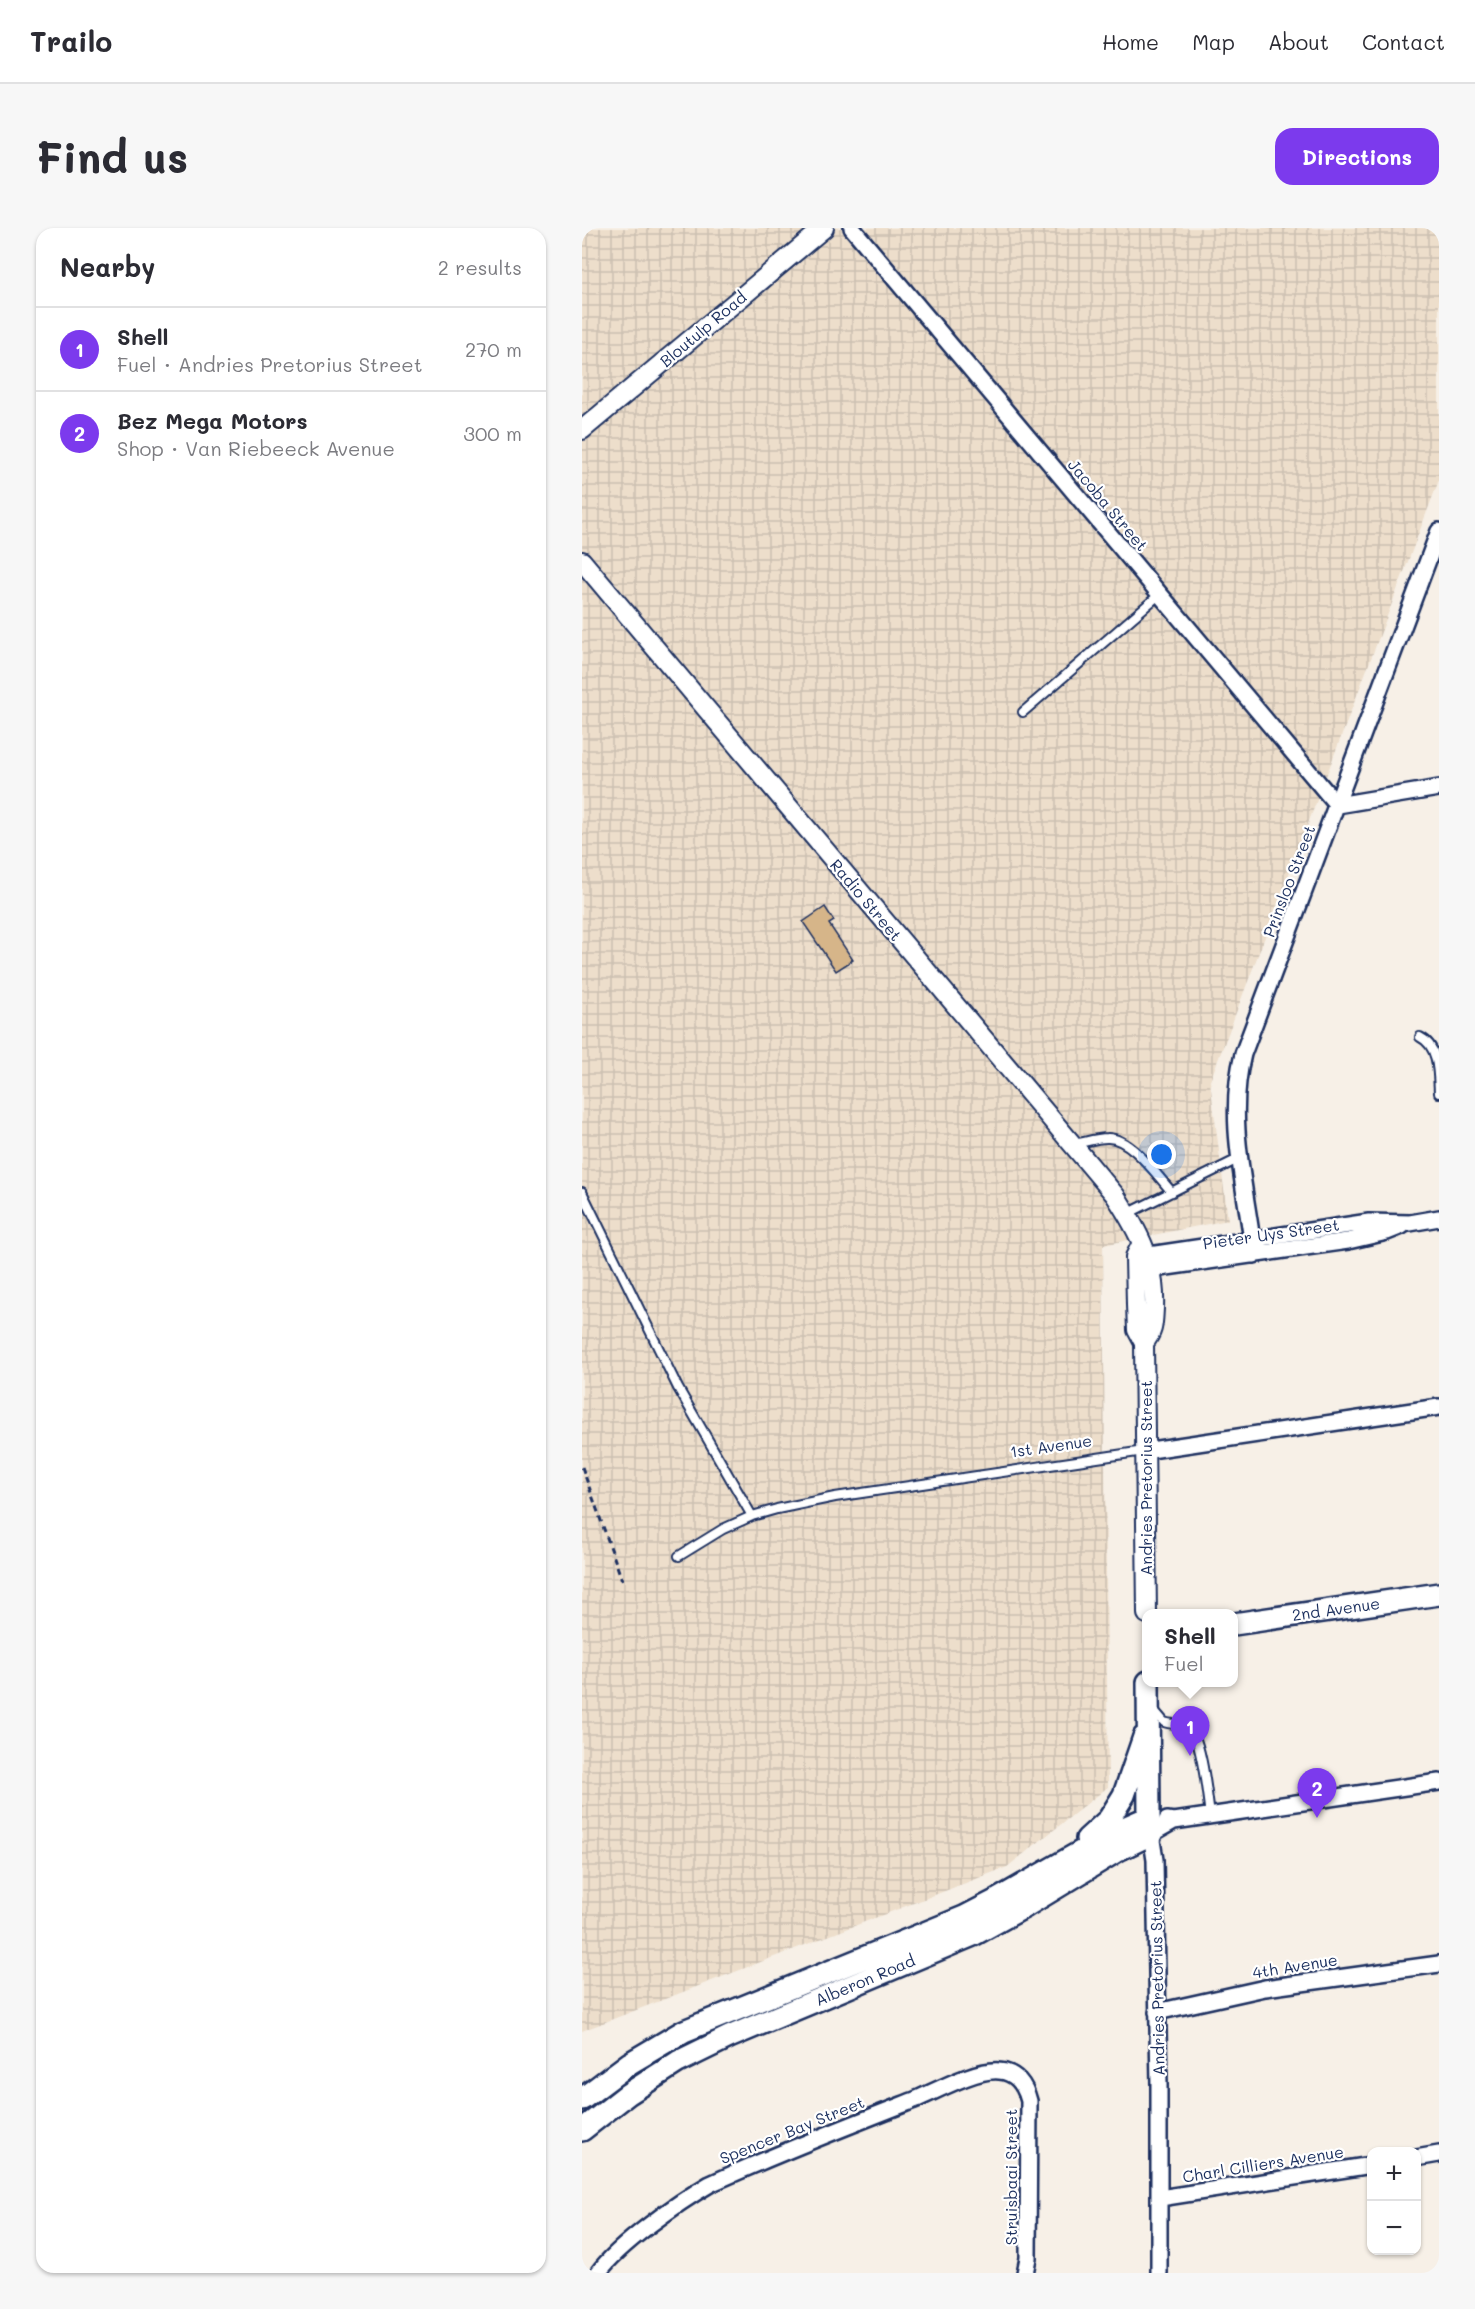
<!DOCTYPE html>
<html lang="en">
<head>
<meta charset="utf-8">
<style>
	:root { --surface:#fff; --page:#f7f7f7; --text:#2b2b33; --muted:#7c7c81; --line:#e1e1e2; --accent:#7c3aed }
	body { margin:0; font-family:Mali,sans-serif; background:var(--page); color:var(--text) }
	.controls { position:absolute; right:18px; bottom:18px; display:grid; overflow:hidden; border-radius:12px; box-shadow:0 2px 4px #0004 }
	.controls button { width:54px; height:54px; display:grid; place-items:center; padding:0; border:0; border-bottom:2px solid var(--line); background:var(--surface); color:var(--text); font:30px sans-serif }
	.you { position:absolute; left:580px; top:927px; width:21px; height:21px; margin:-15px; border:4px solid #fff; border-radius:50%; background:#1a73e8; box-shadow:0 0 0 9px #1a73e833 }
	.badge { display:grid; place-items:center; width:39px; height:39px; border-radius:50%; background:var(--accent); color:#fff; font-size:20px; font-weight:700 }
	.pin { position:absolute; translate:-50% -50px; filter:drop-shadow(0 2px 3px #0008) }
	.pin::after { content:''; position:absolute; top:32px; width:21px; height:18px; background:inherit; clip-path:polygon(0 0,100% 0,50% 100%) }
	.popup { position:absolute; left:560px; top:1381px; width:96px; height:78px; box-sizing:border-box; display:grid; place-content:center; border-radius:12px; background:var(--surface); filter:drop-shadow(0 2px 4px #0005); font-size:20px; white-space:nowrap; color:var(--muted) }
	.popup b { font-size:22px; color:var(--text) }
	.popup::after { content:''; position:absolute; left:50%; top:100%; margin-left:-12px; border:12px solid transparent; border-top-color:var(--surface) }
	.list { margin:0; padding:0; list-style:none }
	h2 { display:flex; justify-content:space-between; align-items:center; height:78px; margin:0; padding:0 24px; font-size:26px }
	h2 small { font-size:20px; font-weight:400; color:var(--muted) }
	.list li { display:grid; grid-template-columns:39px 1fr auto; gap:18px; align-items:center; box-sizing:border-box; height:84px; padding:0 24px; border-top:2px solid var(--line) }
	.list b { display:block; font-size:22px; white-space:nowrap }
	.list p { margin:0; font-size:20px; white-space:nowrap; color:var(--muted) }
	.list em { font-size:20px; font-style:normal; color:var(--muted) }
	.map { position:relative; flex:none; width:857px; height:2045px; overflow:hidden; border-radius:18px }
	header { display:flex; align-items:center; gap:36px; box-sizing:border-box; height:84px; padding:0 30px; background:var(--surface); border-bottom:2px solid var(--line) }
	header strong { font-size:28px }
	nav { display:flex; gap:33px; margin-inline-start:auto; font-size:21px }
	.intro { display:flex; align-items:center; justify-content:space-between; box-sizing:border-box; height:144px; padding:0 36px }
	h1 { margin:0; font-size:42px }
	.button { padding:15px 27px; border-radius:18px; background:var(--accent); color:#fff; font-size:21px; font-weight:700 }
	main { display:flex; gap:36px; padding:0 36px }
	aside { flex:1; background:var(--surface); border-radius:18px; box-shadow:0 2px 4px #0004 }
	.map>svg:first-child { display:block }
	.industrial { fill:url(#industrial-grid) }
	.building { fill:#d6b589; stroke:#1b2f5e; stroke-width:1.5 }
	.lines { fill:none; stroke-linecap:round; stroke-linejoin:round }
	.service-casing { stroke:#1b2f5e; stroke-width:12 }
	.minor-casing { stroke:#1b2f5e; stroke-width:20 }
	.tertiary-casing { stroke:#1b2f5e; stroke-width:22 }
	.secondary-casing { stroke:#1b2f5e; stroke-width:26 }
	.path { stroke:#1b2f5e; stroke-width:3; stroke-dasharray:6 4.5; stroke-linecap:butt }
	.service { stroke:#fff; stroke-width:8 }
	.minor { stroke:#fff; stroke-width:15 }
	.tertiary { stroke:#fff; stroke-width:18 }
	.secondary { stroke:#fff; stroke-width:21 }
	.labels { text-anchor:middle; stroke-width:4.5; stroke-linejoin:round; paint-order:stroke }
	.street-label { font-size:16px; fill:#1b2f5e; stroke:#fff }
</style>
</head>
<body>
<header>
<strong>Trailo</strong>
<nav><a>Home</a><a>Map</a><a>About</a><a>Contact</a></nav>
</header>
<div class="intro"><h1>Find us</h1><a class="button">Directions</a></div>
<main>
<aside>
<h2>Nearby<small>2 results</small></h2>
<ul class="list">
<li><span class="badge">1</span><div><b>Shell</b><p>Fuel · Andries Pretorius Street</p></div><em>270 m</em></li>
<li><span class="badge">2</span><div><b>Bez Mega Motors</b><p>Shop · Van Riebeeck Avenue</p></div><em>300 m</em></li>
</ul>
</aside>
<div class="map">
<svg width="857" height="2045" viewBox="0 0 857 2045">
	<defs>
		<pattern id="industrial-grid" width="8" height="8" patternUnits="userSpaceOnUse" patternTransform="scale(1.5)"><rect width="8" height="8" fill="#eddecb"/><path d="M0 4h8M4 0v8" fill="none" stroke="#cbbfb1"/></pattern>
	</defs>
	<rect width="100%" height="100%" fill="#f7f0e7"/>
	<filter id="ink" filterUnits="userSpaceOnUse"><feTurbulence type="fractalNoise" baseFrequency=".0167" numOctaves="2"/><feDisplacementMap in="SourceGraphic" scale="12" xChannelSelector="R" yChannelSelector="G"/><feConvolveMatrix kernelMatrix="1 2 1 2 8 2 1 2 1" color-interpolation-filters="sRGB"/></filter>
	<g filter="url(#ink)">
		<path class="industrial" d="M0 0H857V252L628 853 646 992 521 1017 526 1559 425 1639 0 1803Z"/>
		<path class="building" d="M243 679 252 693 247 696 271 732 254 743 221 694Z"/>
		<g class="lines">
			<g class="service-casing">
				<path id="service" d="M441 484 578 366
					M838 809C857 818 856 845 857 865
					M492 916C503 914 515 910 525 910 549 909 575 948 590 964
					M0 964 96 1160 170 1288
					M545 986 658 930
					M97 1328 141 1301 170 1288 195 1281 253 1269 562 1223
					M571 1481 582 1494C589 1497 598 1495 605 1498 619 1503 626 1573 628 1588"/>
			</g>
			<g class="minor-casing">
				<path id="minor" d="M270 0 755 577 857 560
					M672 1027C664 960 644 893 661 826L857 303
					M554 1029 787 994 828 995 857 990
					M557 1043 766 1013 805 1004 820 998
					M562 1223 857 1179
					M585 1592 592 1593 857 1554
					M575 1784 683 1760 857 1736
					M834 1930 857 1926
					M578 1970 790 1937
					M16 2045C37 2016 97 1974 128 1956 196 1925 266 1898 335 1871 356 1862 394 1841 417 1843 434 1844 443 1857 447 1873L446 2030 443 2045
					M577 2045V1857L573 1632 569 1606 592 1593"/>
			</g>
			<g class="tertiary-casing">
				<path id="tertiary" d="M0 202 242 0
					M0 333 533 967C557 1004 574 1035 572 1080 571 1096 572 1102 562 1115
					M560 1015 553 1029 554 1077 555 1102 562 1115 565 1386"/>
			</g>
			<g class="secondary-casing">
				<path id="secondary" d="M652 1396 857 1366
					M505 1611 527 1591 542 1567 562 1509
					M0 1871 48 1835 102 1803 382 1689 413 1673 535 1603 567 1589
					M0 1902 46 1866 96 1834 147 1809 391 1707 444 1678 538 1621 569 1606 567 1589 566 1454"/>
			</g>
			<path class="path" d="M0 1239 40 1352"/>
			<use href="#service" class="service"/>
			<use href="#minor" class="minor"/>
			<use href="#tertiary" class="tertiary"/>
			<use href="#secondary" class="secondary"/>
		</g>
	</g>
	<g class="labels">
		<g class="street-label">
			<text transform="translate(121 101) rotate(-40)" y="6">Bloutulp Road</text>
			<text transform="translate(526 277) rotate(50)" y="6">Jacoba Street</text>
			<text transform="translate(707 653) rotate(-69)" y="6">Prinsloo Street</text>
			<text transform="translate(284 672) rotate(50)" y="6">Radio Street</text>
			<text transform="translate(689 1006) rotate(-8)" y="6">Pieter Uys Street</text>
			<text transform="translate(469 1218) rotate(-8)" y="6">1st Avenue</text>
			<text transform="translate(564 1250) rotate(-90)" y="6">Andries Pretorius Street</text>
			<text transform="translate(754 1381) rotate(-8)" y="6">2nd Avenue</text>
			<text transform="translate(713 1738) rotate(-9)" y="6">4th Avenue</text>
			<text transform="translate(575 1750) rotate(-91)" y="6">Andries Pretorius Street</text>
			<text transform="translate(283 1752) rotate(-23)" y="6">Alberon Road</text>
			<text transform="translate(210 1902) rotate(-22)" y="6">Spencer Bay Street</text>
			<text transform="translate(681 1936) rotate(-9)" y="6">Charl Cilliers Avenue</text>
			<text transform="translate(429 1949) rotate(-90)" y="6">Struisbaai Street</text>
		</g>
	</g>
</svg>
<div class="controls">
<button>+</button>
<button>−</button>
</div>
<div class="you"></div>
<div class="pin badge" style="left:608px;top:1528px">1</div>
<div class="popup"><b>Shell</b>Fuel</div>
<div class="pin badge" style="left:735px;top:1590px">2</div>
</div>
</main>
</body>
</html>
